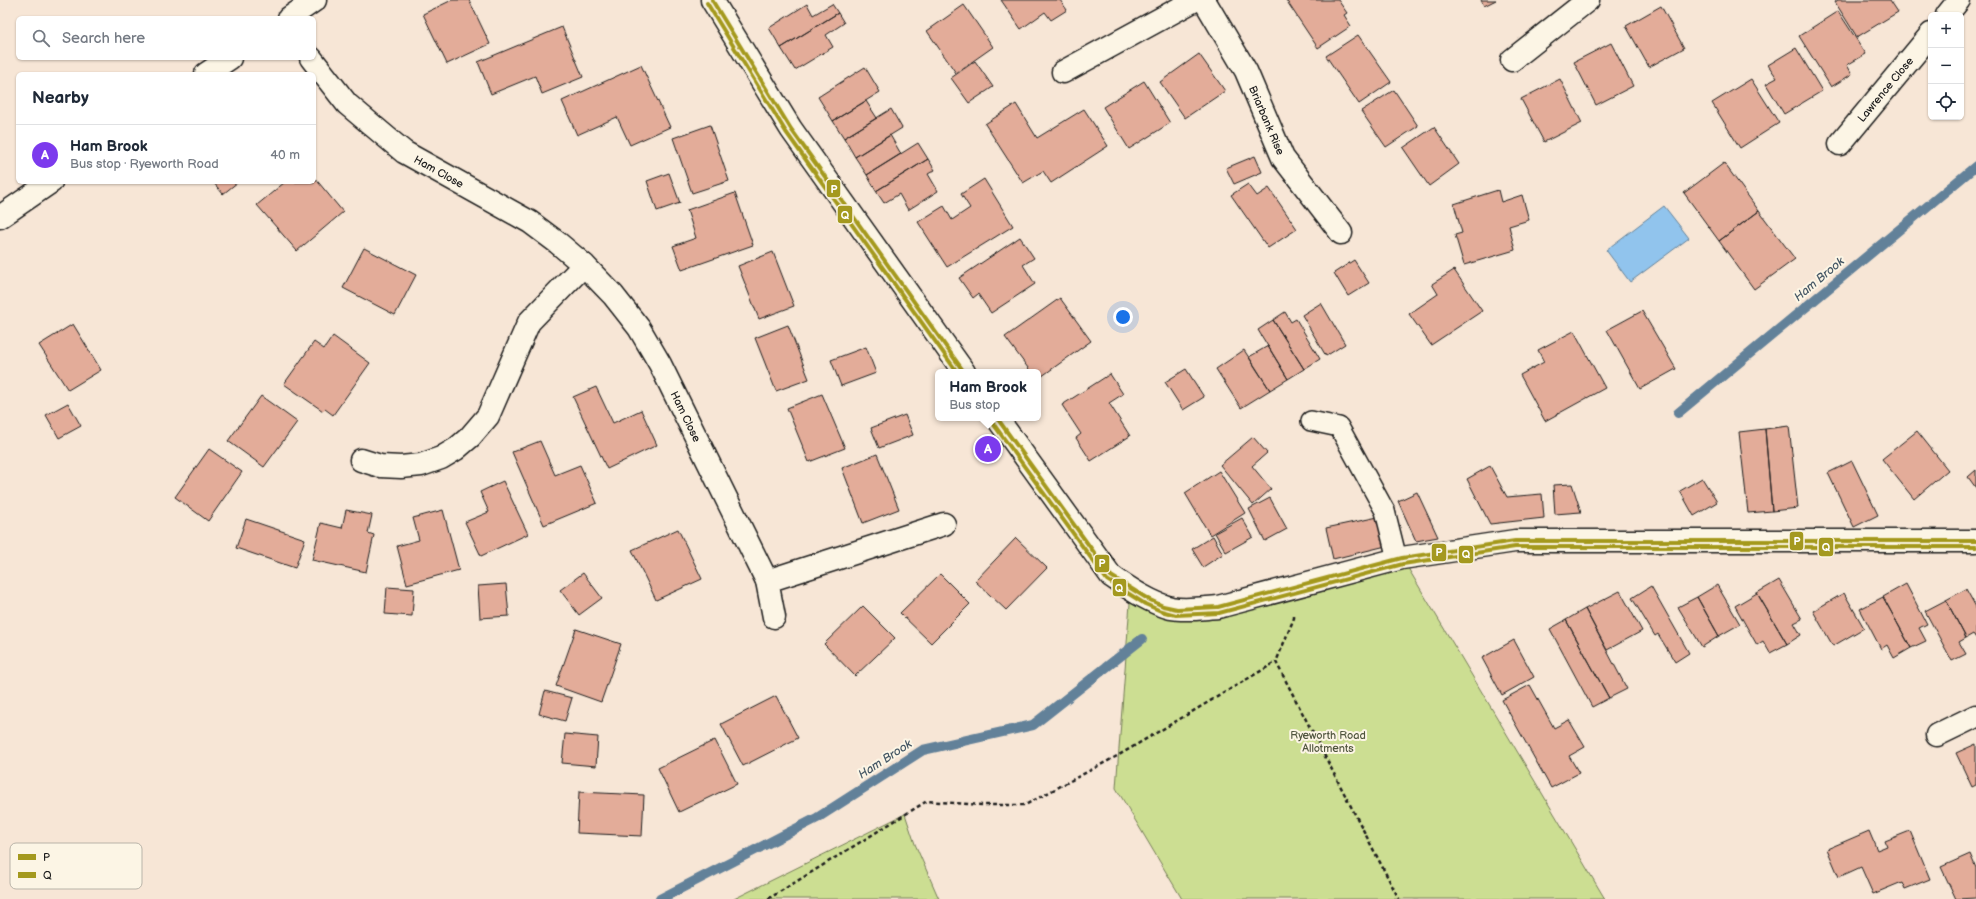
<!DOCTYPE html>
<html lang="en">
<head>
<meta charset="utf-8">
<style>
	:root { --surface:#fff; --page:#f6f6f7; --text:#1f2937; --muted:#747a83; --line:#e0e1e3; --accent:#7c3aed }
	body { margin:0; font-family:"Balsamiq Sans",sans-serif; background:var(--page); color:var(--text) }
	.controls { position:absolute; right:12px; top:12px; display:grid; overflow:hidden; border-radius:6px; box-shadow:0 1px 3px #0004 }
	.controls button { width:36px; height:36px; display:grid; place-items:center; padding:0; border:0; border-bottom:1px solid var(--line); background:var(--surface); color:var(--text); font:20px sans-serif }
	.you { position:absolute; left:1123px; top:317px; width:14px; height:14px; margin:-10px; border:3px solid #fff; border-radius:50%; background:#1a73e8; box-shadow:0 0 0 6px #1a73e833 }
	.badge { display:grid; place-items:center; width:26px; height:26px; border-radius:50%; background:var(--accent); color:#fff; font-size:13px; font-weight:700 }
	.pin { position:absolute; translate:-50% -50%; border:2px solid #fff; box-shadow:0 1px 4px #0006 }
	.popup { position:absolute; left:935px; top:369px; width:106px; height:52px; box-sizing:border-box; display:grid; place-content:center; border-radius:6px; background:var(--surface); filter:drop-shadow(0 1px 3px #0005); font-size:13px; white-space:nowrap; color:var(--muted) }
	.popup b { font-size:15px; color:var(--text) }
	.popup::after { content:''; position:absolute; left:50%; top:100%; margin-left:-8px; border:8px solid transparent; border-top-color:var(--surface) }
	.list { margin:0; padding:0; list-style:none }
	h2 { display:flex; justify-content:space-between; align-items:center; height:52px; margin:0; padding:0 16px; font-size:17px }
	h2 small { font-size:13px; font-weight:400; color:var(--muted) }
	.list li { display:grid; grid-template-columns:26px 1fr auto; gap:12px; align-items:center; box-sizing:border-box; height:60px; padding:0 16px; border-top:1px solid var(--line) }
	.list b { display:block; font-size:15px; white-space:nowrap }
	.list p { margin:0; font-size:13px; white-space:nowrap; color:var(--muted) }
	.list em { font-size:13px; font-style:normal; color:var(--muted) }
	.icon { flex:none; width:22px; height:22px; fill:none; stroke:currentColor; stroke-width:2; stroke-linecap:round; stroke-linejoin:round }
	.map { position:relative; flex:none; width:1976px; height:899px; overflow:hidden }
	.search { position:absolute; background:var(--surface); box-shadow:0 1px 3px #0004; left:16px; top:16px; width:300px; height:44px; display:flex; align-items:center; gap:10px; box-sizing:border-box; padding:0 14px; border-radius:6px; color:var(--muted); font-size:15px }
	.panel { position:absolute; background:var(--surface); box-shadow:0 1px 3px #0004; left:16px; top:72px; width:300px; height:112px; border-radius:6px }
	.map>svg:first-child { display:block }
	.green { fill:#ccde92; stroke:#747d57 }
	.water { fill:#91c4ed; stroke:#628199 }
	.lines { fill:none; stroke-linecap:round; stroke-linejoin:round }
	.stream { stroke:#628199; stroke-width:10 }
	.building { fill:#e3ac99; stroke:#1c1c1c }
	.service-casing { stroke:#1c1c1c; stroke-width:22 }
	.minor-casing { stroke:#1c1c1c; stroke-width:25 }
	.tertiary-casing { stroke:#1c1c1c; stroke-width:25 }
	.path { stroke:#1c1c1c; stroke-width:2.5; stroke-dasharray:4 3; stroke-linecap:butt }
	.service { stroke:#fcf5e5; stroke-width:19 }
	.minor { stroke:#fcf5e5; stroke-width:22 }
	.tertiary { stroke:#fcf5e5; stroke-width:22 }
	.bus-1-casing { stroke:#fcf5e5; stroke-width:7 }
	.bus-2-casing { stroke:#fcf5e5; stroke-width:7 }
	.bus-1 { stroke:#a4991f; stroke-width:4 }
	.bus-2 { stroke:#a4991f; stroke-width:4 }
	.labels { text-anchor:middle; stroke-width:4; stroke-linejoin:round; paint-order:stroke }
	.street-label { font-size:11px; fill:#1c1c1c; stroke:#fcf5e5 }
	.park-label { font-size:11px; fill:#51563f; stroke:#fcf5e5 }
	.water-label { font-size:12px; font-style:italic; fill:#455765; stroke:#fcf5e5 }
	.key { fill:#fcf5e5; stroke:#b9b4a9; stroke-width:1 }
	.key-label { font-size:11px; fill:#1c1c1c }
	.line-badge { stroke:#fcf5e5; stroke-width:1.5 }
	.badge-label { font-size:11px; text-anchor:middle; font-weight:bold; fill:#fff }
</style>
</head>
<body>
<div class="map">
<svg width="1976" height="899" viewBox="0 0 1976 899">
	<rect width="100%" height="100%" fill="#f7e6d6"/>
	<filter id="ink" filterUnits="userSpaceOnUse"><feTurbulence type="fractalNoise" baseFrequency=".025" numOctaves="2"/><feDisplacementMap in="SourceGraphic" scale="8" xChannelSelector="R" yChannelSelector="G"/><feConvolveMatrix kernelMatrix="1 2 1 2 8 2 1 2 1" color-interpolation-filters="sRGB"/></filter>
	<g filter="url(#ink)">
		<path class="green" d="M1402 558 1605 899H1182L1116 788 1131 590 1172 608Z
			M905 814 915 844 939 899H734Z"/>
		<path class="water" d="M1664 206 1689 238 1630 282 1606 250Z"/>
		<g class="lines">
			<path class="stream" d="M1678 413 1976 166
				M660 899 817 818 923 750 1033 725 1142 639"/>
		</g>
		<path class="building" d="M452 0H469L490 44 447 64 423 14Z
			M1001 0H1060L1067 10 1051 20 1045 12 1021 29Z
			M1286 0H1338L1347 13 1344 15 1351 26 1318 48Z
			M1481 0H1496L1484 6Z
			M1838 0H1890L1898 12 1857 37 1835 2Z
			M807 4 813 15 832 4 838 13 781 48 769 28Z
			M964 5 993 47 956 73 927 31Z
			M1661 6 1684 48 1649 67 1626 26Z
			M1838 11 1866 54 1847 65 1852 74 1831 87 1799 36Z
			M838 13 844 23 826 35 833 47 795 70 781 48Z
			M562 27 583 77 542 94 535 76 491 94 478 62Z
			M1358 35 1391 82 1359 104 1326 56Z
			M1611 43 1633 86 1596 105 1574 62Z
			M1796 48 1822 91 1784 114 1766 84 1777 78 1768 65Z
			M1199 54 1225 91 1185 118 1160 82Z
			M975 61 993 87 969 103 951 78Z
			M641 65 670 127 630 145 617 117 577 135 562 101Z
			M865 67 880 92 833 121 818 97Z
			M1560 79 1582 123 1544 142 1521 99Z
			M1751 79 1779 123 1740 148 1712 103Z
			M1144 81 1170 123 1129 149 1103 107Z
			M1394 90 1418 126 1386 147 1361 111Z
			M866 101 877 118 844 138 833 121Z
			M1016 104 1037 138 1084 109 1108 146 1051 183 1043 171 1023 183 985 124Z
			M891 109 902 128 855 157 844 138Z
			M710 125 729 181 692 193 673 138Z
			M1434 127 1459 164 1429 186 1403 148Z
			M890 135 901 154 867 175 855 157Z
			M918 143 928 159 876 191 867 175Z
			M1255 156 1262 172 1234 184 1226 168Z
			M928 159 935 170 928 174 938 191 908 210 899 194 884 203 876 191Z
			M1724 163 1759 211 1719 241 1684 193Z
			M669 173 680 203 657 211 647 181Z
			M314 177 343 212 297 251 257 205 285 182H314Z
			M984 179 1013 226 947 267 918 222 944 206 952 220 970 208 961 194Z
			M213 182H238L223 194Z
			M1248 184 1257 196 1269 188 1297 229 1268 248 1231 195Z
			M1498 190 1501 202 1522 195 1529 220 1509 226 1515 250 1464 265 1455 235 1462 233 1454 204Z
			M735 193 753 245 682 270 673 246 696 238 687 210Z
			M1759 211 1795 259 1754 289 1719 241Z
			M1020 237 1034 258 1023 265 1035 284 991 313 978 294 973 298 959 278Z
			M364 248 416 275 395 315 343 288Z
			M773 252 794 306 759 319 738 266Z
			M1354 260 1369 283 1348 296 1334 273Z
			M1454 270 1482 311 1431 345 1409 314 1438 294 1432 284Z
			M1060 298 1091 341 1038 379V372H1031L1005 337Z
			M1321 303 1345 344 1326 356 1302 315Z
			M1642 311 1676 369 1640 389 1607 330Z
			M1285 312 1291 322 1296 319 1320 359 1304 369 1273 320Z
			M1273 320 1304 369 1288 379 1258 330Z
			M73 324 101 370 68 390 39 345Z
			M788 325 809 379 776 391 755 338Z
			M1574 331 1605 388 1545 421 1520 375 1544 362 1538 350Z
			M333 336 370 363 333 415 325 409 323 411 284 384 314 342 324 349Z
			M1268 346 1288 379 1270 390 1249 357Z
			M866 347 876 373 841 386 831 360Z
			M1244 350 1270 390 1241 408 1216 369Z
			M1186 369 1204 397 1183 410 1165 382Z
			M1110 374 1123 394 1109 403 1130 436 1091 461 1076 438 1081 434 1062 405Z
			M596 387 613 423 641 410 657 445 607 469 573 397Z
			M822 394 845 448 809 462 787 408Z
			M261 396 297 422 264 467 228 441Z
			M68 403 81 426 59 438 46 415Z
			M905 415 913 435 879 448 871 428Z
			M1789 426 1798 508 1772 511 1765 429Z
			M1765 429 1772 511 1748 513 1739 432Z
			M1917 431 1948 470 1914 499 1882 459Z
			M1253 437 1267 453 1252 466 1271 489 1253 505 1220 465Z
			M540 441 555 475 580 465 597 503 544 525 512 452Z
			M209 449 242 472 208 521 175 497Z
			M877 454 899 509 863 523 842 468Z
			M1852 461 1878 515 1854 527 1828 473Z
			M1490 466 1507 497 1542 494 1544 518 1490 524 1467 479Z
			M1976 470V488L1968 477Z
			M1219 471 1245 513 1210 535 1185 493Z
			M1702 478 1717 502 1694 516 1680 491Z
			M503 481 528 534 481 556 465 522 489 512 480 492Z
			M1572 484 1581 512 1555 514 1553 485Z
			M1417 492 1438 537 1416 541 1398 501Z
			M1270 498 1287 529 1265 541 1249 509Z
			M346 510 372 515 368 533 374 535 366 572 312 560 321 523 342 528Z
			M443 510 459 570 407 584 397 546 419 540 413 518Z
			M1378 517 1386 546 1333 559 1326 528Z
			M1242 518 1253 537 1226 552 1215 533Z
			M246 519 305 539 295 568 236 548Z
			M678 529 702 579 656 600 632 550Z
			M1213 536 1223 554 1203 567 1192 549Z
			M1016 538 1047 568 1006 610 975 581Z
			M583 573 602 598 579 615 560 590Z
			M940 574 970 604 931 643 900 613Z
			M1779 580 1802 619 1794 623 1801 635 1787 644 1757 593Z
			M506 584 509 616 480 618 478 586Z
			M1906 584 1927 624 1919 628 1926 641 1911 648 1883 597Z
			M1717 585 1740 624 1719 636 1697 597Z
			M1651 586 1689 653 1675 662 1658 634 1655 636 1632 598Z
			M387 587 414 589 412 616 385 614Z
			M1966 589 1976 607V638L1973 634 1966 638 1946 600Z
			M1620 591 1642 631 1607 650 1585 609Z
			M1757 593 1787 644 1770 653 1763 641 1757 645 1735 606Z
			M1844 593 1864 628 1833 646 1813 611Z
			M1697 597 1719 636 1702 647 1678 607Z
			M1883 597 1911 648 1894 658 1887 645 1881 649 1860 609Z
			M1946 600 1966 638 1959 642 1966 654 1952 661 1925 611Z
			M863 606 895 638 855 676 824 644Z
			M1585 609 1627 689 1609 698 1566 620Z
			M1566 620 1609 698 1592 707 1550 629Z
			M576 629 621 644 601 702 556 686Z
			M1514 640 1534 677 1502 695 1482 658Z
			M1530 685 1554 728 1569 720 1585 747 1569 756 1579 773 1551 788 1502 700Z
			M545 691 572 698 565 721 539 714Z
			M776 696 798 738 743 766 721 724Z
			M565 734 598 737 596 766 562 763Z
			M715 740 737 784 679 812 658 768Z
			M1976 744V785L1972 787 1956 753Z
			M579 792 644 795 642 836 577 833Z
			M1869 831 1877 850 1887 846 1885 841 1910 831 1930 879 1905 889 1902 882 1873 894 1861 867 1839 877 1827 849Z
			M1970 854 1976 868V898L1956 899 1941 867Z"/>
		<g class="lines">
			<g class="service-casing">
				<path id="service" d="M1311 421 1339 427 1385 511 1397 559"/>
			</g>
			<g class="minor-casing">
				<g id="minor">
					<path id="s1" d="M1204 0 1246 71 1283 158 1341 233"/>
					<path d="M1947 15 1959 0"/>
					<path d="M289 18 315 0"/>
					<path id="s2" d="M311 58 347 104 404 152 530 222 558 243 584 265 613 295 639 328 660 364 767 581 774 617"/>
					<path d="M1512 60 1588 0"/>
					<path d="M1063 72 1195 0"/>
					<path d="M206 74 230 58"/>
					<path id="s3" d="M1840 144 1931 34"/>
					<path d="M0 217 51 182"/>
					<path d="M361 460 380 466 401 467 421 465 441 458 456 449 470 437 488 416 529 322 584 265"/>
					<path d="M767 581 944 524"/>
					<path d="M1937 735 1976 716"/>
				</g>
			</g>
			<g class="tertiary-casing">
				<path id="tertiary" d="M712 0 791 129 964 372
					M997 418 1111 576C1129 588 1150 603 1171 608 1186 611 1203 608 1218 607L1402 558 1515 541H1976"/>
			</g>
			<path class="path" d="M1294 616V618L1276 662 1399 899
				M768 899 927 801 982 805H1025L1119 755 1276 662"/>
			<use href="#service" class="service"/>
			<use href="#minor" class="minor"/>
			<use href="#tertiary" class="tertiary"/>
			<g class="bus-1-casing">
				<path id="bus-1" d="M712 0 791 129 964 372
					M997 418 1111 576 1148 599 1163 606 1177 609 1218 607 1402 558 1515 541H1976"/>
			</g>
			<g class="bus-2-casing">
				<path id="bus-2" d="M707 3 786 132 957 372
					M992 422 1107 580 1145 604 1161 611 1176 615 1219 613 1403 564 1515 547H1976"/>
			</g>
			<use href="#bus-1" class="bus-1"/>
			<use href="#bus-2" class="bus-2"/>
		</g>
	</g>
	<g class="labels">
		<g class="street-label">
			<text dy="4" stroke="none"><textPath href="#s3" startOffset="71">Lawrence Close</textPath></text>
			<text dy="4" stroke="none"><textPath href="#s1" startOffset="136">Briarbank Rise</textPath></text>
			<text dy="4" stroke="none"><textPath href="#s2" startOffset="173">Ham Close</textPath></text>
			<text dy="4" stroke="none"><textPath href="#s2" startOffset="530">Ham Close</textPath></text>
		</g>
		<g class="park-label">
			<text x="1328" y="739">Ryeworth Road<tspan x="1328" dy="13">Allotments</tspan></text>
		</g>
		<g class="water-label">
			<text transform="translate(1819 279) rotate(-40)" y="4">Ham Brook</text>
			<text transform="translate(885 759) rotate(-33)" y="4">Ham Brook</text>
		</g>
	</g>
	<rect x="10" y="843" width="132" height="46" rx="6" class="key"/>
	<rect x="18" y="854" width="18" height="6" fill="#a4991f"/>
	<rect x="18" y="872" width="18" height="6" fill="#a4991f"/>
	<g class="key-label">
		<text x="43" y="861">P</text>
		<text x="43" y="879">Q</text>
	</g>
	<g class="line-badge">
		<rect x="826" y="179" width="15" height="19" rx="4" fill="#a4991f"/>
		<rect x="837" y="205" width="16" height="19" rx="4" fill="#a4991f"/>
		<rect x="1789" y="531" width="15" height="20" rx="4" fill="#a4991f"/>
		<rect x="1818" y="537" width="16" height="20" rx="4" fill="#a4991f"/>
		<rect x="1431" y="543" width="16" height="19" rx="4" fill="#a4991f"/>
		<rect x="1458" y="545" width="16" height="19" rx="4" fill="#a4991f"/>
		<rect x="1094" y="554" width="16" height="19" rx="4" fill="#a4991f"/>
		<rect x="1112" y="578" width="15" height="19" rx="4" fill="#a4991f"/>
	</g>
	<g class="badge-label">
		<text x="834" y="193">P</text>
		<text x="845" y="219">Q</text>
		<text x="1797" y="545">P</text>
		<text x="1826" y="551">Q</text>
		<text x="1439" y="556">P</text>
		<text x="1466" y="558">Q</text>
		<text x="1102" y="567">P</text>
		<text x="1119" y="592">Q</text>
	</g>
</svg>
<div class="controls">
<button>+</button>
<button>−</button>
<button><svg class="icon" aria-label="locate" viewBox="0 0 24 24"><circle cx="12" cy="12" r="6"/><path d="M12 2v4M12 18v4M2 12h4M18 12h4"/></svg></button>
</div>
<div class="you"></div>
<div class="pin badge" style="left:988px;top:449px">A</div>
<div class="popup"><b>Ham Brook</b>Bus stop</div>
<div class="search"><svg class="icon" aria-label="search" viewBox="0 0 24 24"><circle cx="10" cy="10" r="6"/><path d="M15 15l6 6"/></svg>Search here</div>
<section class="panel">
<h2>Nearby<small></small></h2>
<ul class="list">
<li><span class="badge">A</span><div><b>Ham Brook</b><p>Bus stop · Ryeworth Road</p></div><em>40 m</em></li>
</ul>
</section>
</div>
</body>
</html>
